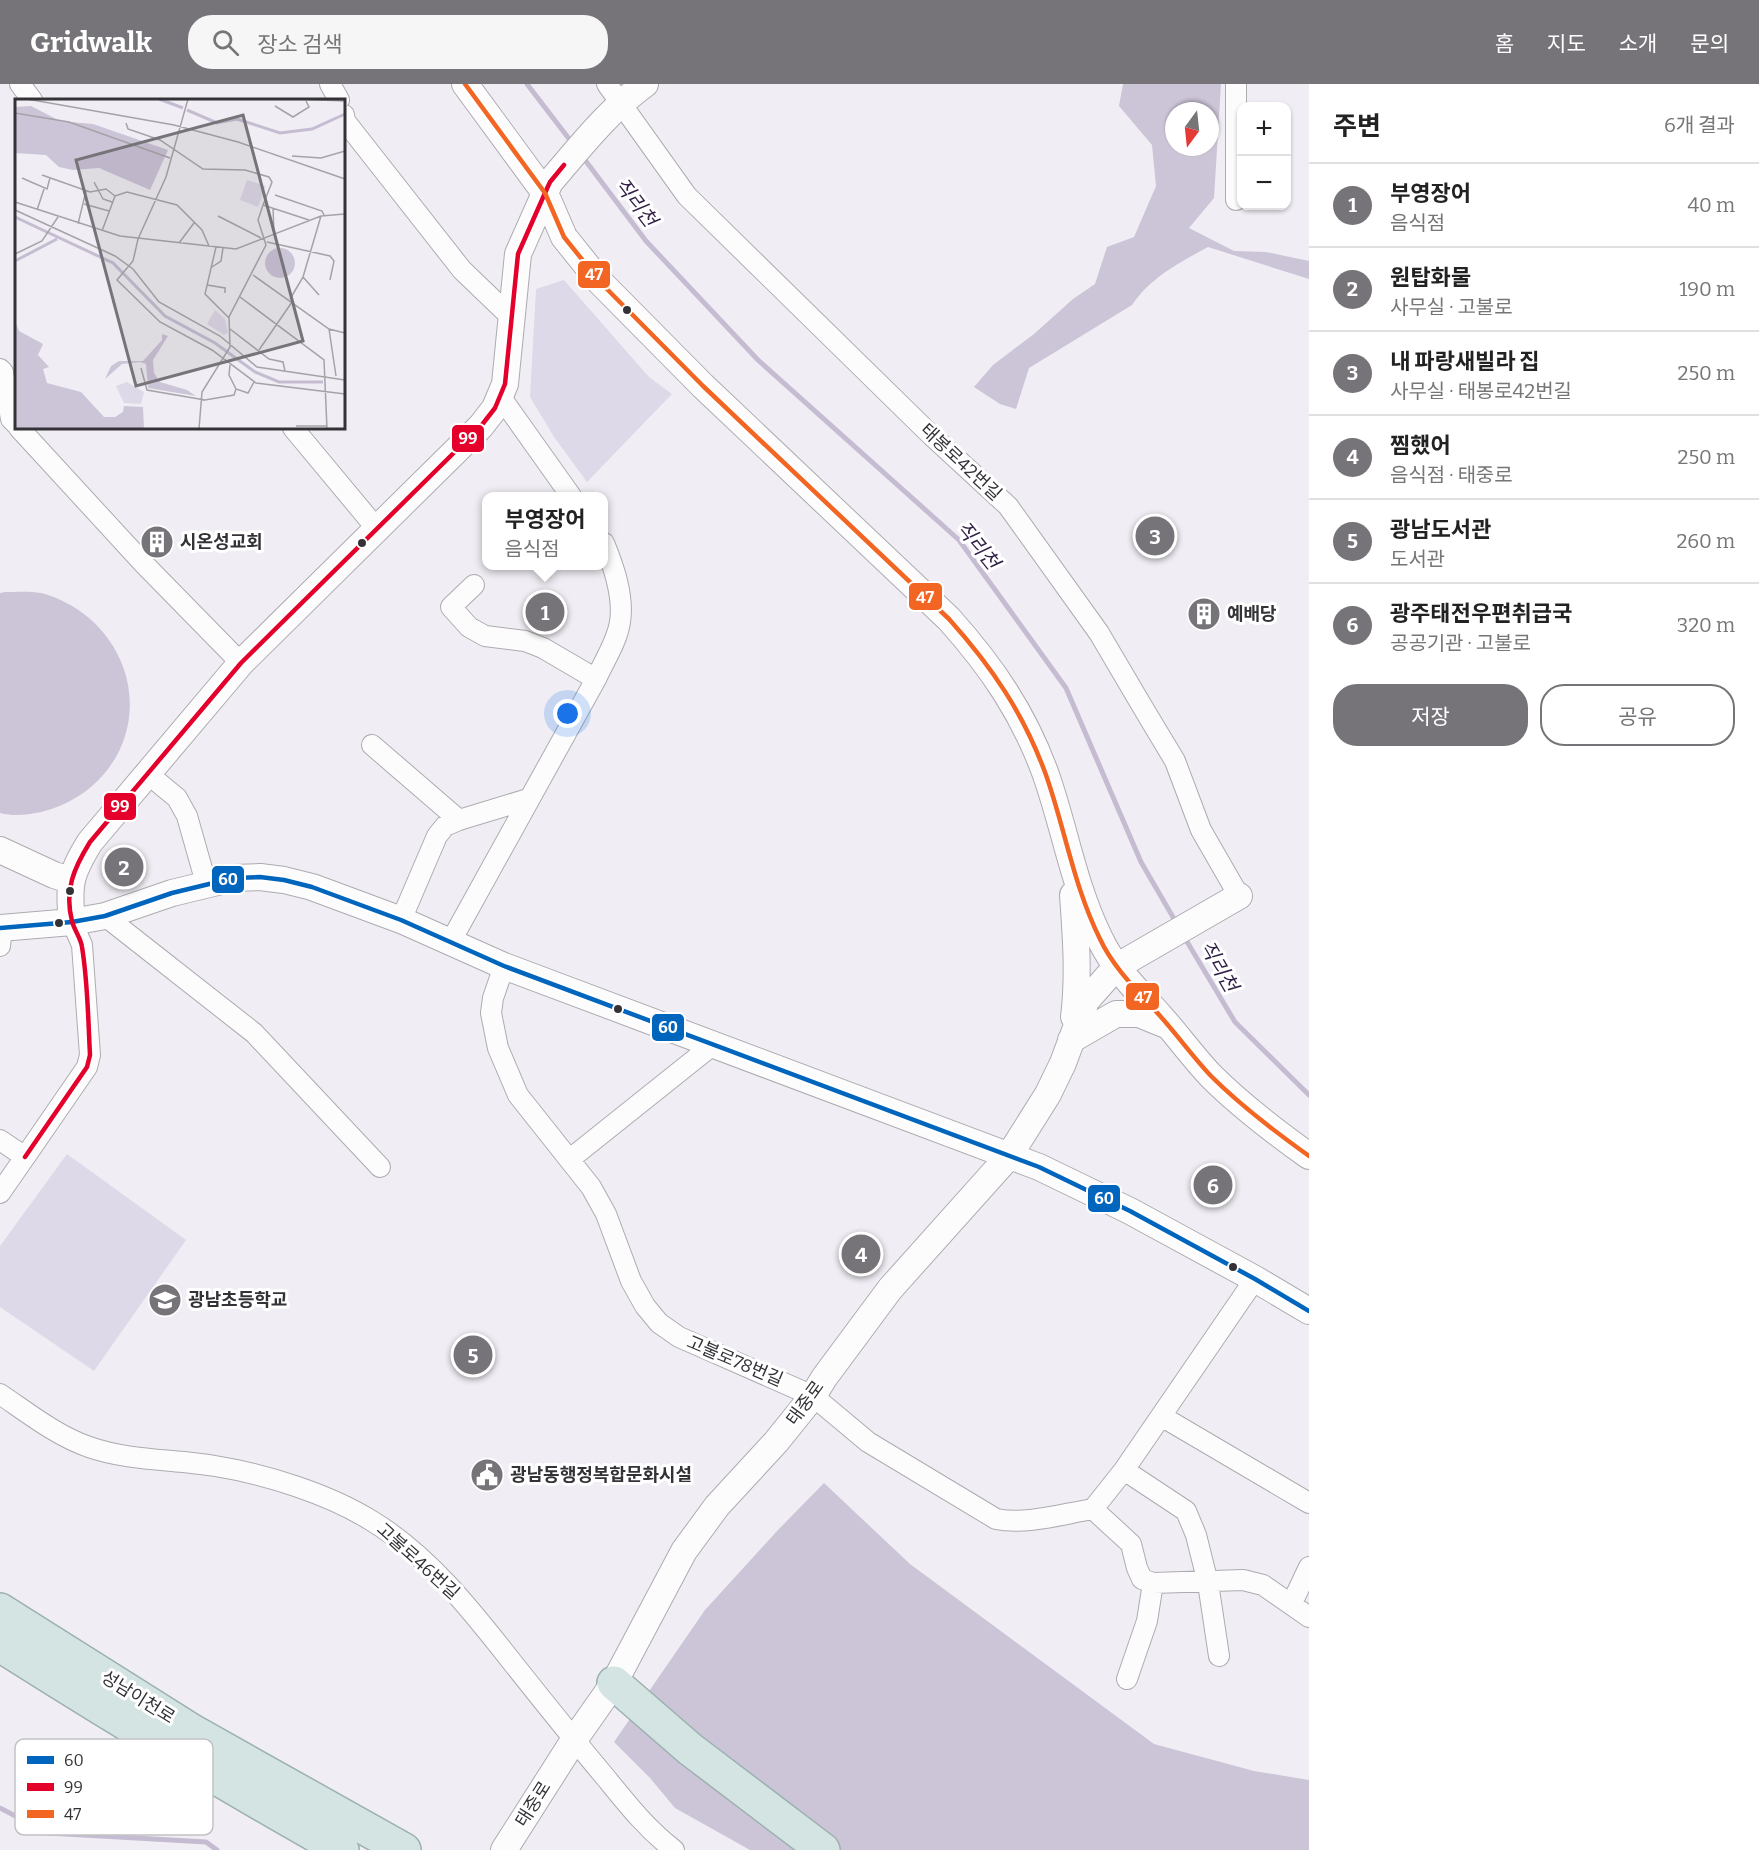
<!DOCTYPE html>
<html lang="ko">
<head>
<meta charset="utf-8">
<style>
	:root { --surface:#fff; --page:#f6f6f6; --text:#222; --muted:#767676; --line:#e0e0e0; --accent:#767479 }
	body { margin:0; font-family:Bitter,"Noto Sans KR",serif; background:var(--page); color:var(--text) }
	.controls { position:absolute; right:18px; top:18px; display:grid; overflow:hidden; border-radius:12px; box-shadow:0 2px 4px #0004 }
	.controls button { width:54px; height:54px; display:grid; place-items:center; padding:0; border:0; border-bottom:2px solid var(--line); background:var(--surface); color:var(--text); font:30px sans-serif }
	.compass { position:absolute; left:1165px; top:18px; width:54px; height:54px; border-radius:50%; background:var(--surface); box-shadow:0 2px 4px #0004; rotate:195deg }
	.you { position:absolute; left:568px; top:630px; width:21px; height:21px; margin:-15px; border:4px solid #fff; border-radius:50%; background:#1a73e8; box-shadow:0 0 0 9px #1a73e833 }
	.badge { display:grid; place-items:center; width:39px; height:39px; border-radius:50%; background:var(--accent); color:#fff; font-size:20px; font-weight:700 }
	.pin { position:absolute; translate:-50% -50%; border:3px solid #fff; box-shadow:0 2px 6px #0006 }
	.popup { position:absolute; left:482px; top:408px; width:126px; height:78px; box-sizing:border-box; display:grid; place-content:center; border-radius:12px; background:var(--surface); filter:drop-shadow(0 2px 4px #0005); font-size:20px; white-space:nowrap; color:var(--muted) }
	.popup b { font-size:22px; color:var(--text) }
	.popup::after { content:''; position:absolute; left:50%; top:100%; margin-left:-12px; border:12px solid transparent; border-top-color:var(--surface) }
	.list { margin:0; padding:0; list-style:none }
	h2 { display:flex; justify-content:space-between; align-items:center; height:78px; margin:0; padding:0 24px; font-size:26px }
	h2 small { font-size:20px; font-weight:400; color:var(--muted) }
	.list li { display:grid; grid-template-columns:39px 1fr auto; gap:18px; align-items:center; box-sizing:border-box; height:84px; padding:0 24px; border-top:2px solid var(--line) }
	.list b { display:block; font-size:22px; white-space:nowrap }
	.list p { margin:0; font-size:20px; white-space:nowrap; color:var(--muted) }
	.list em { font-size:20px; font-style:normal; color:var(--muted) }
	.actions { display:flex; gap:12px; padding:18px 24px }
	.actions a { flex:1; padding:14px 0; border:2px solid var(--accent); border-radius:24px; text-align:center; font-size:21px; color:var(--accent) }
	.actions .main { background:var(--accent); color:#fff }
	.icon { flex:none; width:33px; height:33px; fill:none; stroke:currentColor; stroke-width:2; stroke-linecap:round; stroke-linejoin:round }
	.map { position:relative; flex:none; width:1309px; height:1766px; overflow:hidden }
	header { display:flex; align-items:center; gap:36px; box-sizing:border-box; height:84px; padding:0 30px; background:var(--accent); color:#fff }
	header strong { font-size:28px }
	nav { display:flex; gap:33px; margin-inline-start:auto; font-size:21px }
	.search { width:420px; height:54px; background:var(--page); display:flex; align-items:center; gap:15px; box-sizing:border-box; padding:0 21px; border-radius:24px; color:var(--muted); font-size:22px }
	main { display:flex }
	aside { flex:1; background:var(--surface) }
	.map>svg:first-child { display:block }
	.green { fill:#ded9e8 }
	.forest { fill:#ccc4d7; fill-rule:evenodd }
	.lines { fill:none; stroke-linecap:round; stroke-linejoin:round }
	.stream { stroke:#c5bcd2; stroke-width:5 }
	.minor-casing { stroke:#adabb0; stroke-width:22 }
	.tertiary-casing { stroke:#adabb0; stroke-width:28 }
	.trunk-casing { stroke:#9bb0b0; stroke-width:36 }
	.minor { stroke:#fdfcfd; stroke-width:20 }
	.tertiary { stroke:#fdfcfd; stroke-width:26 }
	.trunk { stroke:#d4e4e3; stroke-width:33 }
	.bus-1-casing { stroke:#fff; stroke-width:9 }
	.bus-2-casing { stroke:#fff; stroke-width:9 }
	.bus-3-casing { stroke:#fff; stroke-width:9 }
	.bus-1 { stroke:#0065bd; stroke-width:4.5 }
	.bus-2 { stroke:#e4002b; stroke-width:4.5 }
	.bus-3 { stroke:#f26522; stroke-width:4.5 }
	.bus-dot { fill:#343237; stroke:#fff; stroke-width:2 }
	.labels { text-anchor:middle; stroke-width:6; stroke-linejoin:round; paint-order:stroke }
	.street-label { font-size:18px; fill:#343237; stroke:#fff }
	.poi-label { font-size:18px; font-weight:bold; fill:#343237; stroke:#fff; text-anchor:start }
	.water-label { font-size:20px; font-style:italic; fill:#311f46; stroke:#fff }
	.inset-river { fill:none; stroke:#c5bcd2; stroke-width:3 }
	.inset-road { fill:none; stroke:#a5a3a8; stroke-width:1.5 }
	.view { fill:#767479; fill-opacity:0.15; stroke:#767479; stroke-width:3 }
	.inset-edge { fill:none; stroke:#343237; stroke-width:3 }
	.key { fill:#fff; stroke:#c2c2c3; stroke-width:1.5 }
	.key-label { font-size:16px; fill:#343237 }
	.line-badge { stroke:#fff; stroke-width:2 }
	.badge-label { font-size:16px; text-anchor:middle; font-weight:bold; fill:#fff }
</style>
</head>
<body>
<header>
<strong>Gridwalk</strong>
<div class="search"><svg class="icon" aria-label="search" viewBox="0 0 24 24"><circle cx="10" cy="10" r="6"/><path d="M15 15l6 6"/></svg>장소 검색</div>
<nav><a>홈</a><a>지도</a><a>소개</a><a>문의</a></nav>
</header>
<main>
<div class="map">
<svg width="1309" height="1766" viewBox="0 0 1309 1766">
	<rect width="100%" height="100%" fill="#f0eef4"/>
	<path class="green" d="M564 196 649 293 672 310 587 398 554 353 530 313 536 205Z
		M67 1070 186 1156 94 1287 0 1223V1162Z"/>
	<path class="forest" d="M1123 0H1221L1214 114 1189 144 1234 167 1266 168 1309 177V195L1208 163C1179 179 1151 193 1132 221L1029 284 1016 325 1000 320 974 303 993 281 1034 250 1073 215 1095 200 1107 163 1134 153 1156 102 1152 61 1119 22ZM1174 27H1210V63H1174Z
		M5 508C16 508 30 507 41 509 58 513 76 523 89 534 153 590 140 686 62 721 43 729 20 734 0 729V509Z
		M824 1399 910 1480 1154 1660 1254 1687 1309 1696V1766H750L675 1724 650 1694 614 1658 705 1526 777 1447Z"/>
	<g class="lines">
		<path class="stream" d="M527 0 573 60
			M582 72 646 157 758 276 959 456 1066 604 1141 778 1177 840
			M1183 851 1235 938 1309 1011
			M0 1724 48 1749 206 1758 217 1766"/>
		<g class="minor-casing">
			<path id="minor" d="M20 0 32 16
				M330 0 339 16
				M607 0 687 112 932 352 1008 422 1099 549 1142 622 1175 677 1201 746 1239 812
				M1236 0V116
				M344 31 345 37 462 186 512 234
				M0 285 3 288 11 335 16 340
				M500 312 571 412
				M19 344 144 480 241 579
				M293 344 377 445
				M474 501 451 523 469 543 485 552 525 557 543 564 596 595
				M372 661 459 736
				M148 690 177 714 187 732 206 799
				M105 832 254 949 380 1083
				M401 836 437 752 445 742 459 736 528 715
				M451 857 596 595C604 577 617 558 620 538 624 512 614 483 604 459
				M0 862 2 843
				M504 882 493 914 491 929 498 964 518 1011 591 1103 606 1130 631 1197 645 1222 659 1239 679 1253 813 1312 868 1358 996 1435C1027 1441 1062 1430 1093 1425L1131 1460 1137 1484 1142 1495 1153 1499 1243 1496 1263 1501 1309 1533
				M0 1056 25 1073 0 1109
				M25 1073 87 983 90 971 82 861 72 838
				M570 1075 714 960
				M0 1310C28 1329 57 1352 89 1363 129 1377 174 1375 215 1382 265 1390 329 1410 372 1437 428 1471 472 1527 512 1578 543 1617 574 1656 606 1694 628 1721 646 1744 674 1766
				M1161 1332 1309 1419
				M1124 1386 1186 1427 1196 1451 1208 1499 1219 1572
				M1093 1425 1124 1386 1255 1195
				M1292 1519 1309 1483
				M1127 1595 1147 1537 1153 1499"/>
		</g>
		<g class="tertiary-casing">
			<path id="tertiary" d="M465 0 545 109 564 153 601 199 703 302 949 535C992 583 1024 630 1046 691 1065 745 1074 803 1100 855 1114 885 1139 908 1161 933 1178 952 1193 973 1211 992 1241 1022 1274 1047 1309 1072
				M0 766 54 791 70 796
				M1073 811C1076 852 1079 893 1074 933
				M72 838C68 801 70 790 90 758L241 579 481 342 495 324 505 300 518 170 550 98C580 63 608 27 645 0
				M0 844 72 838 105 832 172 809 234 794 260 793 284 796 312 803 401 836 504 882 1039 1083 1130 1127 1255 1195 1309 1227
				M1071 956 1116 930H1139L1166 941
				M504 1766 574 1656 614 1599 684 1467 717 1422 776 1358 813 1312 824 1294 890 1205 1009 1072 1048 1010 1063 979 1086 917 1116 883 1239 812"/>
		</g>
		<g class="trunk-casing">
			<path id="trunk" d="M0 1526 192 1647 404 1766
				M0 1561C112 1632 226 1701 342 1766
				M614 1599 690 1665 823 1766"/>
		</g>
		<use href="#minor" class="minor"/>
		<use href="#tertiary" class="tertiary"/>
		<use href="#trunk" class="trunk"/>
		<g class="bus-1-casing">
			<path id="bus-1" d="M0 844 72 838 105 832 172 809 234 794 260 793 284 796 312 803 401 836 504 882 1039 1083 1130 1127 1255 1195 1309 1227"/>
		</g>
		<g class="bus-2-casing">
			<path id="bus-2" d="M25 1073 87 983 90 971C88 935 88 899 82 863 81 854 74 846 72 837 64 806 74 784 90 758L241 579 481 342 495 324 505 300 518 170 545 109 550 98 564 81"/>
		</g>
		<g class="bus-3-casing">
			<path id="bus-3" d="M465 0 545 109 564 153 601 199 703 302 949 535C992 583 1024 630 1046 691 1065 745 1074 803 1100 855 1114 885 1139 908 1161 933 1178 952 1193 973 1211 992 1241 1022 1274 1047 1309 1072"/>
		</g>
		<use href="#bus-1" class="bus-1"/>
		<use href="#bus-2" class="bus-2"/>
		<use href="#bus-3" class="bus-3"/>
	</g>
	<defs>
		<g id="building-disc" transform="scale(1.725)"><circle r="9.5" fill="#767479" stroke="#fff"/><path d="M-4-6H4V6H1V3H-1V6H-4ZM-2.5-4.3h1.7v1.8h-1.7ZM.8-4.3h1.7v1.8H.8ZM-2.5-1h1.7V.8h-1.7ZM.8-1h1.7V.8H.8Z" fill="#fff"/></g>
		<g id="school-disc" transform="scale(1.725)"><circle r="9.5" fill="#767479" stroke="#fff"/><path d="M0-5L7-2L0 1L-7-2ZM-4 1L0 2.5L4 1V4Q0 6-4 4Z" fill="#fff"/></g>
		<g id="civic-disc" transform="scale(1.725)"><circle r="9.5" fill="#767479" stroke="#fff"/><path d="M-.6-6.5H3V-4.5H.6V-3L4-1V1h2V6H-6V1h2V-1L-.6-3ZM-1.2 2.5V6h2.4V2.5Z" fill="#fff"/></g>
	</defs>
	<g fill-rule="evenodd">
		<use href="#building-disc" x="157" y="458"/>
		<use href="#building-disc" x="1204" y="530"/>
		<use href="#school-disc" x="165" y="1216"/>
		<use href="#civic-disc" x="487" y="1391"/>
	</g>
	<g class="bus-dot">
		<circle cx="627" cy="226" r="5"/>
		<circle cx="362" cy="459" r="5"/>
		<circle cx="70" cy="807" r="5"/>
		<circle cx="59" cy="839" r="5"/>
		<circle cx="618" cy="925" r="5"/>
		<circle cx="1233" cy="1183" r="5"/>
	</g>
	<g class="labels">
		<g class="street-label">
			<text transform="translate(961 378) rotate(43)" y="6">태봉로42번길</text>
			<text transform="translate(735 1277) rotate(23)" y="6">고불로78번길</text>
			<text transform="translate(805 1319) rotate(-54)" y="6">태중로</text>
			<text transform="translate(418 1477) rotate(42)" y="6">고불로46번길</text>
			<text transform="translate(138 1613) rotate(32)" y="6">성남이천로</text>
			<text transform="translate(533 1720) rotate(-58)" y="6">태중로</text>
		</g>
		<g class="poi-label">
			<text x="180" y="464">시온성교회</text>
			<text x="1227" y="536">예배당</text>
			<text x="188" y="1222">광남초등학교</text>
			<text x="510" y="1397">광남동행정복합문화시설</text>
		</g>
		<g class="water-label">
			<text transform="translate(636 118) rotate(53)" y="7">직리천</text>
			<text transform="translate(978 461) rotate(51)" y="7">직리천</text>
			<text transform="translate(1219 882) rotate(60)" y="7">직리천</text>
		</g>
	</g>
	<g transform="translate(15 15)">
		<rect width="330" height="330" fill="#f0eef4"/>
		<path d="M232 81 251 87 243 108 225 101ZM200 211 210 220 213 234 209 236 192 225ZM112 283 129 293 126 305 109 304 101 287Z" fill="#ded9e8"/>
		<path d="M16 7 45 22 78 25 153 51 135 91 84 69 58 71 44 68 31 56 0 54V8ZM250 164a15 15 0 1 1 30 0a15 15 0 1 1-30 0ZM0 222 4 232 28 245 23 256 34 268 28 270 32 284 66 293 89 318H100L108 313 109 307 128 308 129 330H0ZM147 235 153 237 138 261 139 274 145 283 172 291 181 297 133 289 131 265 125 263 107 265 90 280 96 267 104 262H128L147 241Z" fill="#ccc4d7"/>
		<path class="inset-river" d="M144 0 168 9M172 11 202 24 222 20 265 34 297 30 330 15M0 118 98 164 150 217 200 244 240 273 264 283H308M0 162 42 140"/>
		<path class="inset-road" d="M12 0 159 26 223 43 330 80M173 0 151 78 123 140 118 162 102 181 145 223 197 251 241 284 330 295M281 0 330 2M260 7 278 18 294 8 291 2M0 14 54 23 155 59M111 24 113 30 145 41 188 70 230 71 254 78 257 83 248 106 294 121M277 57 306 59 330 52M27 76 75 93 91 90 100 97 112 93 162 106 187 131 194 147M7 79 32 90 35 79M79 83 88 100 97 103M260 96 307 112 309 116M0 103 105 137 221 150 306 117 330 115M69 105 94 112M258 109 259 134M0 111 100 157 118 170 144 203 205 237 242 268 330 281M22 111 29 90M203 117 246 139M63 125 71 92M87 132 100 97M252 143 315 157 319 162 315 181M164 144 179 124M201 148 190 195 214 219M0 155 27 142 43 118M197 168 206 162 208 149M238 176 314 230 330 234M288 178 306 117M192 186 210 189V194M225 198 309 261 312 330M275 200 288 178 304 196M215 230 254 260 268 263 270 272M314 230 321 277M244 251 277 203M215 266 214 276 221 290 233 294 239 283M126 269 132 291 190 301 219 296 221 290M286 327H281H312M184 330 187 293 215 248 214 218 251 146 243 121 248 106"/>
		<path class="view" d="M228 16 288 242 121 287 61 61Z"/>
		<rect width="330" height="330" class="inset-edge"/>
	</g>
	<rect x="15" y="1655" width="198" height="96" rx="9" class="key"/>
	<rect x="27" y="1672" width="27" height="8" fill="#0065bd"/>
	<rect x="27" y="1699" width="27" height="8" fill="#e4002b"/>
	<rect x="27" y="1726" width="27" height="8" fill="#f26522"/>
	<g class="key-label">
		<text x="64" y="1682">60</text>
		<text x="64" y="1709">99</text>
		<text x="64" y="1736">47</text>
	</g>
	<g class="line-badge">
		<rect x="577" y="176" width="34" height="29" rx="6" fill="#f26522"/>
		<rect x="451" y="340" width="34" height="29" rx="6" fill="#e4002b"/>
		<rect x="908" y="498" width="35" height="29" rx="6" fill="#f26522"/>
		<rect x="103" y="708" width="34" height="29" rx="6" fill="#e4002b"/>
		<rect x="211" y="781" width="34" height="29" rx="6" fill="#0065bd"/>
		<rect x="1125" y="898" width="35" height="29" rx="6" fill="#f26522"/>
		<rect x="651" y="929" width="34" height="29" rx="6" fill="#0065bd"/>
		<rect x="1087" y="1100" width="34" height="29" rx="6" fill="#0065bd"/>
	</g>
	<g class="badge-label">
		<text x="594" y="196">47</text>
		<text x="468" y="360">99</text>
		<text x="925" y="519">47</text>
		<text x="120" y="728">99</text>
		<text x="228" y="801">60</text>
		<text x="1143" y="919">47</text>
		<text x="668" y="949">60</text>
		<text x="1104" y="1120">60</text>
	</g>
</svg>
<div class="controls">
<button>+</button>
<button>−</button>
</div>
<svg class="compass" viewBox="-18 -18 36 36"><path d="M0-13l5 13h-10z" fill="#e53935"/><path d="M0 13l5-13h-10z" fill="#767676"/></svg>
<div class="you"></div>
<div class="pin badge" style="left:545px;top:528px">1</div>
<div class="popup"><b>부영장어</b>음식점</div>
<div class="pin badge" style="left:124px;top:783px">2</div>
<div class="pin badge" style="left:1155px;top:452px">3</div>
<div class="pin badge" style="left:861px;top:1170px">4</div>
<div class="pin badge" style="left:473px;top:1271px">5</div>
<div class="pin badge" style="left:1213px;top:1101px">6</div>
</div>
<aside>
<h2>주변<small>6개 결과</small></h2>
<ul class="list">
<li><span class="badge">1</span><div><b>부영장어</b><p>음식점</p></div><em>40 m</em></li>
<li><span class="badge">2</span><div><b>원탑화물</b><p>사무실 · 고불로</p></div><em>190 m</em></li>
<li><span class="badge">3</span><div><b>내 파랑새빌라 집</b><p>사무실 · 태봉로42번길</p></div><em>250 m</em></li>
<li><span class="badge">4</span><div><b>찜했어</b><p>음식점 · 태중로</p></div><em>250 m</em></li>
<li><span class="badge">5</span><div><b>광남도서관</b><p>도서관</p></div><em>260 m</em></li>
<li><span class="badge">6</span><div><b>광주태전우편취급국</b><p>공공기관 · 고불로</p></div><em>320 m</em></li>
</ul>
<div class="actions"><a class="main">저장</a><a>공유</a></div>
</aside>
</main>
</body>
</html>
